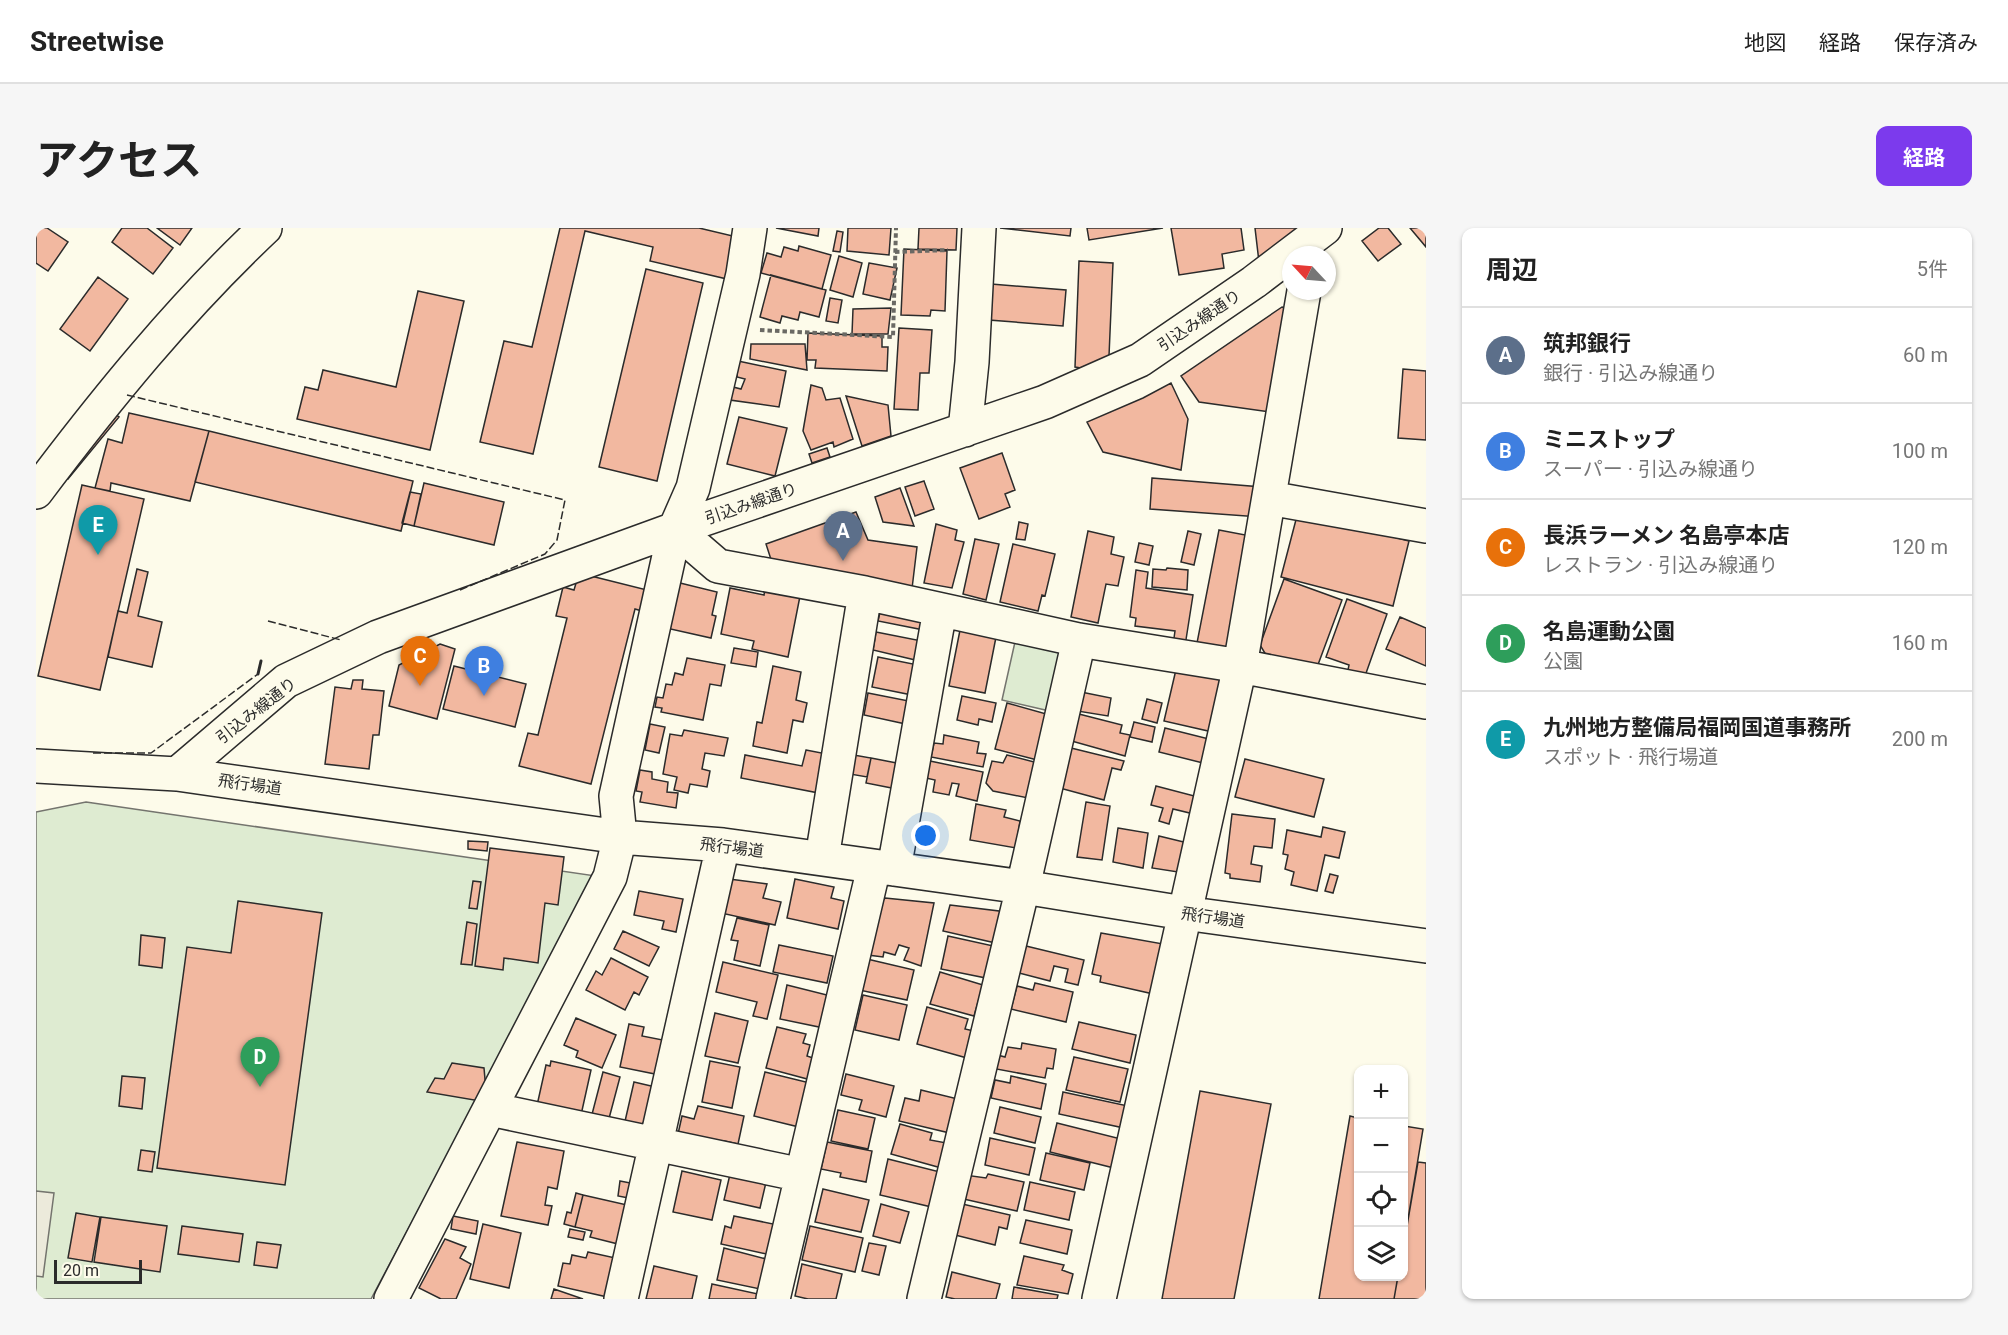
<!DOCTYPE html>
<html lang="ja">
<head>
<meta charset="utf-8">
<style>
	:root { --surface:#fff; --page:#f6f6f6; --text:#222; --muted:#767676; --line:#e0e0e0; --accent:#7c3aed }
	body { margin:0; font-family:Roboto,"Noto Sans JP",sans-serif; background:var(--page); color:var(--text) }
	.controls { position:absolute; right:18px; bottom:18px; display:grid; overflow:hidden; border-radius:12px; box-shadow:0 2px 4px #0004 }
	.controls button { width:54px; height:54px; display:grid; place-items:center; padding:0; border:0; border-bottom:2px solid var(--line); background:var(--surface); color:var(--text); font:30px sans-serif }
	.compass { position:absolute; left:1246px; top:18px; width:54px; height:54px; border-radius:50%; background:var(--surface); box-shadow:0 2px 4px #0004; rotate:296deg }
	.scale { position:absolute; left:18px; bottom:15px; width:88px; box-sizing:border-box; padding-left:6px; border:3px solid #2b2b2b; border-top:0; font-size:16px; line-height:21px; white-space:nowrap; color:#2b2b2b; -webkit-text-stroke:4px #fdfbea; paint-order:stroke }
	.you { position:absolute; left:890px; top:608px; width:21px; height:21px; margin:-15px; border:4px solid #fff; border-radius:50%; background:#1a73e8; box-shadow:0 0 0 9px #1a73e833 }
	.badge { display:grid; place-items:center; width:39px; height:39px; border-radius:50%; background:var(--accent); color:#fff; font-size:20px; font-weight:700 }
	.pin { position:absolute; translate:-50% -50px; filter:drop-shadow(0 2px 3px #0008) }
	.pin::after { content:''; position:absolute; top:32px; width:21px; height:18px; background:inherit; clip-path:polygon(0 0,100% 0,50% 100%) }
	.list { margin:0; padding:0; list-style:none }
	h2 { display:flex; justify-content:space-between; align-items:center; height:78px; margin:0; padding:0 24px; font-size:26px }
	h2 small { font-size:20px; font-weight:400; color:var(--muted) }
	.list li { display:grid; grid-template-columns:39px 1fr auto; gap:18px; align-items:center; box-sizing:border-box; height:96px; padding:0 24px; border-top:2px solid var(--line) }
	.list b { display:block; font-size:22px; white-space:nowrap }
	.list p { margin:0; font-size:20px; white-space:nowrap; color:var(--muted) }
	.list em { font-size:20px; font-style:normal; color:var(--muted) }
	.icon { flex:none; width:33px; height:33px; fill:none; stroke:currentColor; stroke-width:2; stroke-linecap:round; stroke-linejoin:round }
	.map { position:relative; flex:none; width:1390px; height:1071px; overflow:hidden; border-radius:12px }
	header { display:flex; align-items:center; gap:36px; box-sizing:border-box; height:84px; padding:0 30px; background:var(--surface); border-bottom:2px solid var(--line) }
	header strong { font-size:28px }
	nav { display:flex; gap:33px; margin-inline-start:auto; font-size:21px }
	.intro { display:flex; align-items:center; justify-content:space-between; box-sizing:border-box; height:144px; padding:0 36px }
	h1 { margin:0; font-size:42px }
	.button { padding:15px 27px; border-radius:12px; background:var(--accent); color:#fff; font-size:21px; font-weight:700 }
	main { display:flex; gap:36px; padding:0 36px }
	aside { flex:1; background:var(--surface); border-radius:12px; box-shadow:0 2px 4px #0004 }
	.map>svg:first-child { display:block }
	.green { fill:#deebd1; stroke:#74746e; stroke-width:1.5 }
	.parking { fill:#eceadb; stroke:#74746e; stroke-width:1.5 }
	.building { fill:#f2b8a0; stroke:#2b2b2b; stroke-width:1.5 }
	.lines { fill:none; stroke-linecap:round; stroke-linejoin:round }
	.minor-casing { stroke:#2b2b2b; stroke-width:36 }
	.path { stroke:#6a6964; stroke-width:4; stroke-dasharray:4.5 3; stroke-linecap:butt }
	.minor { stroke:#fdfbea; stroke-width:33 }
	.fence { stroke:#2b2b2b; stroke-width:1.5; stroke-dasharray:8 3; stroke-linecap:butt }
	.wall { stroke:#2b2b2b; stroke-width:3 }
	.labels { text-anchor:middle; stroke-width:4.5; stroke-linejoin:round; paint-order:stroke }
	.street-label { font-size:16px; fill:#2b2b2b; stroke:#fdfbea }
</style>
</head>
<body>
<header>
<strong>Streetwise</strong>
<nav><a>地図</a><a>経路</a><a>保存済み</a></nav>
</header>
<div class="intro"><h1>アクセス</h1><a class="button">経路</a></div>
<main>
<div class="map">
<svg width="1390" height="1071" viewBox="0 0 1390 1071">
	<rect width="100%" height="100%" fill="#fdfbea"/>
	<path class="green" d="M981 405 1034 417 1018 484 966 472Z
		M50 574 560 648 335 1071H0V584Z"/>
	<path class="parking" d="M0 963 18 965 7 1049 0 1048Z"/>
	<path class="building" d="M0 0H11L32 14 12 43 0 35Z
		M86 0H111L137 20 117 46 76 14Z
		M121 0H156L144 17Z
		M524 0H663L701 9 691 51 614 33 617 19 549 3 497 226 444 214 468 113 496 119Z
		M740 0H783L782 8Z
		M812 0H855L853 27 811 23Z
		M883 0H921L920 22 882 21Z
		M964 0H1035L1034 8Z
		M1051 0H1127L1053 12Z
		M1135 0H1205L1208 22 1186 26 1188 40 1143 47Z
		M1219 0H1262L1223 34Z
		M1343 0H1352L1365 16 1342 33 1326 13Z
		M1374 0H1390V19Z
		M801 3 807 4 804 24 797 23Z
		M763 18 795 27 786 61 725 45 731 25 745 29 748 19 762 23Z
		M868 21 911 23 909 83 895 82 894 88 865 87Z
		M803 28 826 35 817 69 794 62Z
		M1043 33 1077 35 1073 128 1045 140 1039 139Z
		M833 35 861 40 854 72 827 66Z
		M610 41 667 55 621 253 563 239Z
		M735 47 790 62 783 89 764 84 762 92 746 88 744 95 724 89Z
		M62 49 92 71 54 123 24 101Z
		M955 56 1030 62 1027 98 953 92Z
		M382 63 428 73 394 222 261 191 269 159 282 162 287 142 360 159Z
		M794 70 806 72 802 95 790 93Z
		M1246 79 1256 83 1241 185 1163 174 1145 148Z
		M855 80 852 106H816L817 81Z
		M863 100 896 102 893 145H884L882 182 858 181Z
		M772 105 846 108V119H852L851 143 779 140 780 132H771Z
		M715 116H769L771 142 714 131Z
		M702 133 750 143 743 179 694 172 697 159 705 161 709 151 701 149Z
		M1367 141 1390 143V212L1362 210Z
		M1135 155 1152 191 1145 242 1067 224 1051 194 1107 170Z
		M775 157 786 160 790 172 804 170 817 211 798 219 797 214 775 222 767 203Z
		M810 168 852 177 855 208 826 218Z
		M72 181 83 189 32 251 22 243Z
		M93 185 173 203 154 273 75 255 74 263 59 260 72 211 86 215Z
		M703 189 751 200 739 248 691 236Z
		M173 203 377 253 365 303 159 254Z
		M791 220 794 229 776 235 773 226Z
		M966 225 979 262 969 266 974 279 943 291 924 240Z
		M1116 250 1226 259 1224 289 1114 281Z
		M888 253 898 281 879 288 869 259Z
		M388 255 468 274 458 317 378 298Z
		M46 257 108 271 64 462 2 448Z
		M864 260 867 268 878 298 847 294 839 269Z
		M374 264 385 266 378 298 366 295Z
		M820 284 832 312 881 319 875 369 740 347 730 316Z
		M1262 284 1373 313 1357 378 1245 349Z
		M983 294 992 296 989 312 980 311Z
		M900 296 921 302 919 312 928 314 916 360 888 355Z
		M1183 302 1220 309 1196 425 1160 420Z
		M1052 303 1078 309 1075 326 1088 329 1082 358 1070 356 1062 395 1035 389Z
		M1152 303 1165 306 1158 337 1145 334Z
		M939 311 963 316 950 372 927 366Z
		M1103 315 1117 318 1113 337 1099 334Z
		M977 316 1019 326 1009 368 1006 367 1002 383 964 374Z
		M1131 340 1152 342 1151 362 1116 359 1117 341 1130 342Z
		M101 341 112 344 102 388 126 394 116 439 72 429 82 383 91 385Z
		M1100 342 1112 344 1110 360 1157 367 1149 418 1137 417 1139 403 1099 398 1100 390 1094 389Z
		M543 345 611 362 606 383 599 381 555 556 483 538 492 505 502 507 531 390 520 388 527 359 538 362Z
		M731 351 766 358 752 429 716 421 718 413 685 406 694 360 728 367Z
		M1248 351 1306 372 1280 442 1230 427 1224 417Z
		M640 354 681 364 676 387 680 388 675 410 630 400Z
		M1311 371 1351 386 1329 448 1312 442 1313 437 1290 429Z
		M844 384 902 385 898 404 842 393Z
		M1364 389 1390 400V438L1350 421Z
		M925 397 961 404 949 465 913 458Z
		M840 404 896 415 892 435 837 422Z
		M404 416 419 421 401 491 353 478 363 437Z
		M698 420 722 424 720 439 695 435Z
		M842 429 887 438 881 468 836 459Z
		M651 430 689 437 685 458 674 456 667 492 625 484 626 480 619 479 621 469 627 470 630 456 636 457 639 445 647 447Z
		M1142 433 1196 446 1181 505 1128 493Z
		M418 438 490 456 479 499 407 481Z
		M737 438 765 444 760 472 771 475 767 494 757 492 751 525 717 518 721 494 726 495Z
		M317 452H327L326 461 348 463 343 507H337L333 541 289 536 299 459 315 461Z
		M1045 464 1075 470 1072 488 1041 483Z
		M832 465 883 475 879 498 828 487Z
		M926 468 960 475 956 494 943 491 942 497 921 492Z
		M1111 471 1126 475 1121 495 1106 491Z
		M971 475 1021 489 1009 534 959 521Z
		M1039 485 1086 497 1084 505 1094 507 1089 528 1032 512Z
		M1098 494 1119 499 1116 514 1094 509Z
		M614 496 629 499 623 525 609 522Z
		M1129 500 1181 513 1175 537 1123 524Z
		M648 502 692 510 688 528 669 525 666 541 674 543 671 559 654 556 652 565 638 562 641 549 627 546 634 506 646 508Z
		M908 507 943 514 941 525 950 526 947 539 895 529 898 515 907 516Z
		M1031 519 1088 533 1085 542 1076 540 1068 572 1020 559Z
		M770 522 796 527 788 566 705 550 709 527 766 538Z
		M812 526 835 530 831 549 808 545Z
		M971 527 1002 535 992 570 957 563 950 555 956 533 967 535Z
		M835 530 871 537 866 562 830 555Z
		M1209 531 1288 551 1278 589 1199 569Z
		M894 533 947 544 941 573 920 568 923 556 916 555 913 567 897 564 899 552 890 550Z
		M604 542 616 544V551L632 554 631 564 642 565 640 580 604 574 606 564 600 563Z
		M1120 558 1166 570 1162 587 1137 581 1133 596 1123 593 1127 580 1115 577Z
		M1050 574 1074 578 1066 632 1041 629Z
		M940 576 970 582 968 589 984 593 980 620 934 612Z
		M1196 586 1239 591 1236 620 1218 618 1215 636 1226 638 1224 654 1194 650V646L1189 645Z
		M1287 599 1309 604 1303 630 1289 627 1281 663 1255 657 1258 644 1249 641 1252 627 1247 626 1251 602 1285 609Z
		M1082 600 1112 605 1107 640 1077 634Z
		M1123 608 1156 616 1142 644 1116 640Z
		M432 613 452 614 451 623 432 621Z
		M454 620 528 629 522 677 509 675 502 735 468 730 467 742 439 738Z
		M1294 646 1302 648 1297 665 1289 663Z
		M693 651 731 656 727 670 745 674 739 697 685 685Z
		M759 651 798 659 795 670 808 673 802 701 751 690Z
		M437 653 445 654 441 681 433 680Z
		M603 663 647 671 640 704 626 701 628 693 598 687Z
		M849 670 898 675 885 738 868 732 873 720 863 717 859 727 848 724 847 729 832 727 844 676Z
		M202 673 286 685 249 957 121 940 151 719 195 725Z
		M914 677 971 684 964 716 907 703Z
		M701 690 733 697 724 738 698 732 702 713 695 712Z
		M431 694 441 696 436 737 425 736Z
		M587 703 623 719 613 738 578 721Z
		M1065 705 1133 717 1122 767 1064 754 1065 748 1056 746Z
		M105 707 129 710 126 740 103 737Z
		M912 708 962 719 955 751 905 741Z
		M743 717 797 728 791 755 737 744Z
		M990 718 1048 732 1042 757 1029 754 1032 741 1018 738 1014 753 983 745Z
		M575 730 612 749 603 767 598 764 589 782 550 762 560 743 566 747Z
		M831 731 878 742 871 772 823 762Z
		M687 734 742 747 731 791 717 788 721 774 680 764Z
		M904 744 947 757 938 788 894 776Z
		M999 755 1037 764 1030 794 975 781 981 758 997 762Z
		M751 757 795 768 788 800 744 791Z
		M827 767 871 777 863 812 819 802Z
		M891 779 932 791 929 801 938 803 931 830 881 816Z
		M679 785 712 793 702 835 669 828Z
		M540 790 580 807 566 840 540 829 542 823 528 817Z
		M1043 794 1100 807 1094 835 1036 821Z
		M593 796 608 799 606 808 637 814 629 848 584 839Z
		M741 799 770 806 767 815 774 817 771 828 780 831 775 852 730 840Z
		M986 815 1020 821 1017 841 1011 840 1009 850 955 840 958 826 969 829 972 819 985 821Z
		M1038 829 1092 841 1084 874 1030 862Z
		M515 833 555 842 543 896 490 884 502 873 510 837 514 838Z
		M674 833 704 839 696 880 666 874Z
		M416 835 448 840 450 863 444 873 391 864 399 850 408 851Z
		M567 844 584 849 571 898 554 894Z
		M729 844 774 855 763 899 718 888Z
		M810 846 858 858 850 889 823 882 826 872 805 867Z
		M86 848 109 850 106 881 83 878Z
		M975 848 1010 856 1005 881 955 870 959 852 974 855Z
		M598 854 628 861 607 906 587 902Z
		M885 862 926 872 918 906 863 893 869 870 883 873Z
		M1164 863 1235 876 1198 1071H1126Z
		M1027 864 1092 878 1088 900 1023 886Z
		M662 878 708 888 702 916 688 913 684 926 640 915 646 888 658 891Z
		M964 879 1005 889 999 915 958 905Z
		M802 882 839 890 832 921 795 913Z
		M1314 888 1322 890V1048H1362L1358 1071H1283Z
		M1021 895 1085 911 1078 940 1014 924Z
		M864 896 896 905 894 912 916 916 909 941 855 926Z
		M1368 898 1387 901 1368 1015Z
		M954 910 999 920 993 947 949 937Z
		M481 914 528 923 521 961 512 959 509 977 516 978 512 997 465 988Z
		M791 914 836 923 830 954 804 949 805 945 785 941Z
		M105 922 119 924 116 944 102 942Z
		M1010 925 1054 935 1048 962 1004 952Z
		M852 931 908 945 900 980 844 967Z
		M1382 934 1390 935V1071H1358L1362 1048H1368V1015Z
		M695 942 731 950 724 980 688 972Z
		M646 943 685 952 676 992 637 984Z
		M952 946 988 954 981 983 923 970 929 947 950 950Z
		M584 953 605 957 603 972 582 968Z
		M994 954 1039 964 1033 992 988 982Z
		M787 961 833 972 825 1004 779 994Z
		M540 965 547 967 539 999 528 996 531 984 535 985Z
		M547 967 600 979 590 1018 554 1009 556 1003 539 999Z
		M922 975 974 987 971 1001 963 999 959 1017 915 1006Z
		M845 976 873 984 864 1015 837 1008Z
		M40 985 64 989 56 1034 32 1030Z
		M417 988 442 993 440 1006 415 1001Z
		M698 988 742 997 735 1027 685 1016 689 998 695 1000Z
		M65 989 131 998 124 1044 58 1034Z
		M990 992 1036 1002 1031 1026 984 1015Z
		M447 996 485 1005 473 1060 434 1051Z
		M146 998 207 1006 203 1034 142 1026Z
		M774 998 827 1010 819 1044 766 1032Z
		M534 1001 549 1004 547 1012 532 1009Z
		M409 1011 430 1019 424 1030 435 1036 420 1071H405L383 1060Z
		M221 1014 245 1017 241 1040 218 1037Z
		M833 1015 850 1018 843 1047 826 1043Z
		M688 1020 738 1033 724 1061 681 1052Z
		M552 1024 584 1031 576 1070 522 1058 527 1035 534 1036 536 1027 550 1030Z
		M988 1028 1028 1037 1026 1042 1037 1046 1032 1066 981 1057Z
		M766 1036 806 1046 800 1071H772L759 1068Z
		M618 1038 661 1048 656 1071H610Z
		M916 1044 964 1056 960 1071H919L910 1069Z
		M676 1056 722 1066 721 1071H673Z
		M978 1059 1022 1067 1021 1071H976Z
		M518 1061 547 1071H515Z"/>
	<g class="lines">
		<g class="minor-casing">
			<path id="minor" d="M929 202 936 134 943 0
				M0 264C70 171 144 80 229 0
				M1233 270 1390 298
				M639 301 682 338 829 365 1043 412 1204 438 1390 474
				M0 538 141 546 584 609 687 617 987 659 1148 685 1390 718
				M141 546 250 453 342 409 639 301 1009 174 1104 132 1218 54 1289 0
				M786 630 829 365
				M858 641 904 382
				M454 881 766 947
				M355 1071 574 649 584 609 580 568 639 301 657 260 707 46 714 0
				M585 1071 687 617
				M737 1071 838 639
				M888 1071 987 659 1043 412
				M1063 1071 1204 438 1268 63"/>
		</g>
		<path class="path" d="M859 24 912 22
			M724 102 857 109 860 0"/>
		<use href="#minor" class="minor"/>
		<path class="fence" d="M91 167 529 272 521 312 509 326 424 362
			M232 393 305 412
			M57 525H115L222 446"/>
		<path class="wall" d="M222 446 225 433"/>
	</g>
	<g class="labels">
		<g class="street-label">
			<text transform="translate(1163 92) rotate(-34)" y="6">引込み線通り</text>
			<text transform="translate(715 275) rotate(-19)" y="6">引込み線通り</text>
			<text transform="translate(220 482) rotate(-38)" y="6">引込み線通り</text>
			<text transform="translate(214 556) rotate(8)" y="6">飛行場道</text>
			<text transform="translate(696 619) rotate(7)" y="6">飛行場道</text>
			<text transform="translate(1177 689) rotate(8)" y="6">飛行場道</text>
		</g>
	</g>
</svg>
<div class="controls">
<button>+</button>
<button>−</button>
<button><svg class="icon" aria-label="locate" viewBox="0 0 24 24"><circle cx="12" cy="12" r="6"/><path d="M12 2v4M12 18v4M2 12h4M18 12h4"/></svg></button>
<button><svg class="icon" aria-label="layers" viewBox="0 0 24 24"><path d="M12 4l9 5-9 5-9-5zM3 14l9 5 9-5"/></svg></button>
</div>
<svg class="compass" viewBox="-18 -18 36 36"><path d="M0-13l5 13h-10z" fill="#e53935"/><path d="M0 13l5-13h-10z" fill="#767676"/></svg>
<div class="scale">20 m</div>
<div class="you"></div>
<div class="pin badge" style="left:807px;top:333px;background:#5c6f8a">A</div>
<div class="pin badge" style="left:448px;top:468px;background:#3f7fe0">B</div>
<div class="pin badge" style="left:384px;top:458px;background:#e8710a">C</div>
<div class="pin badge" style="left:224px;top:859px;background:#2e9e5b">D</div>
<div class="pin badge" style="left:62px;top:327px;background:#0f9aa8">E</div>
</div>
<aside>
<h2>周辺<small>5件</small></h2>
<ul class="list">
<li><span class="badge" style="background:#5c6f8a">A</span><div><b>筑邦銀行</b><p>銀行 · 引込み線通り</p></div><em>60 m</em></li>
<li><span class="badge" style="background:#3f7fe0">B</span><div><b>ミニストップ</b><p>スーパー · 引込み線通り</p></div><em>100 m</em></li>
<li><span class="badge" style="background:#e8710a">C</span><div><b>長浜ラーメン 名島亭本店</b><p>レストラン · 引込み線通り</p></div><em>120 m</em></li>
<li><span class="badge" style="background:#2e9e5b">D</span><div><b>名島運動公園</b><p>公園</p></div><em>160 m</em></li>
<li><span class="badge" style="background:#0f9aa8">E</span><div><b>九州地方整備局福岡国道事務所</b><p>スポット · 飛行場道</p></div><em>200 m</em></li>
</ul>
</aside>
</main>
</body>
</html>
